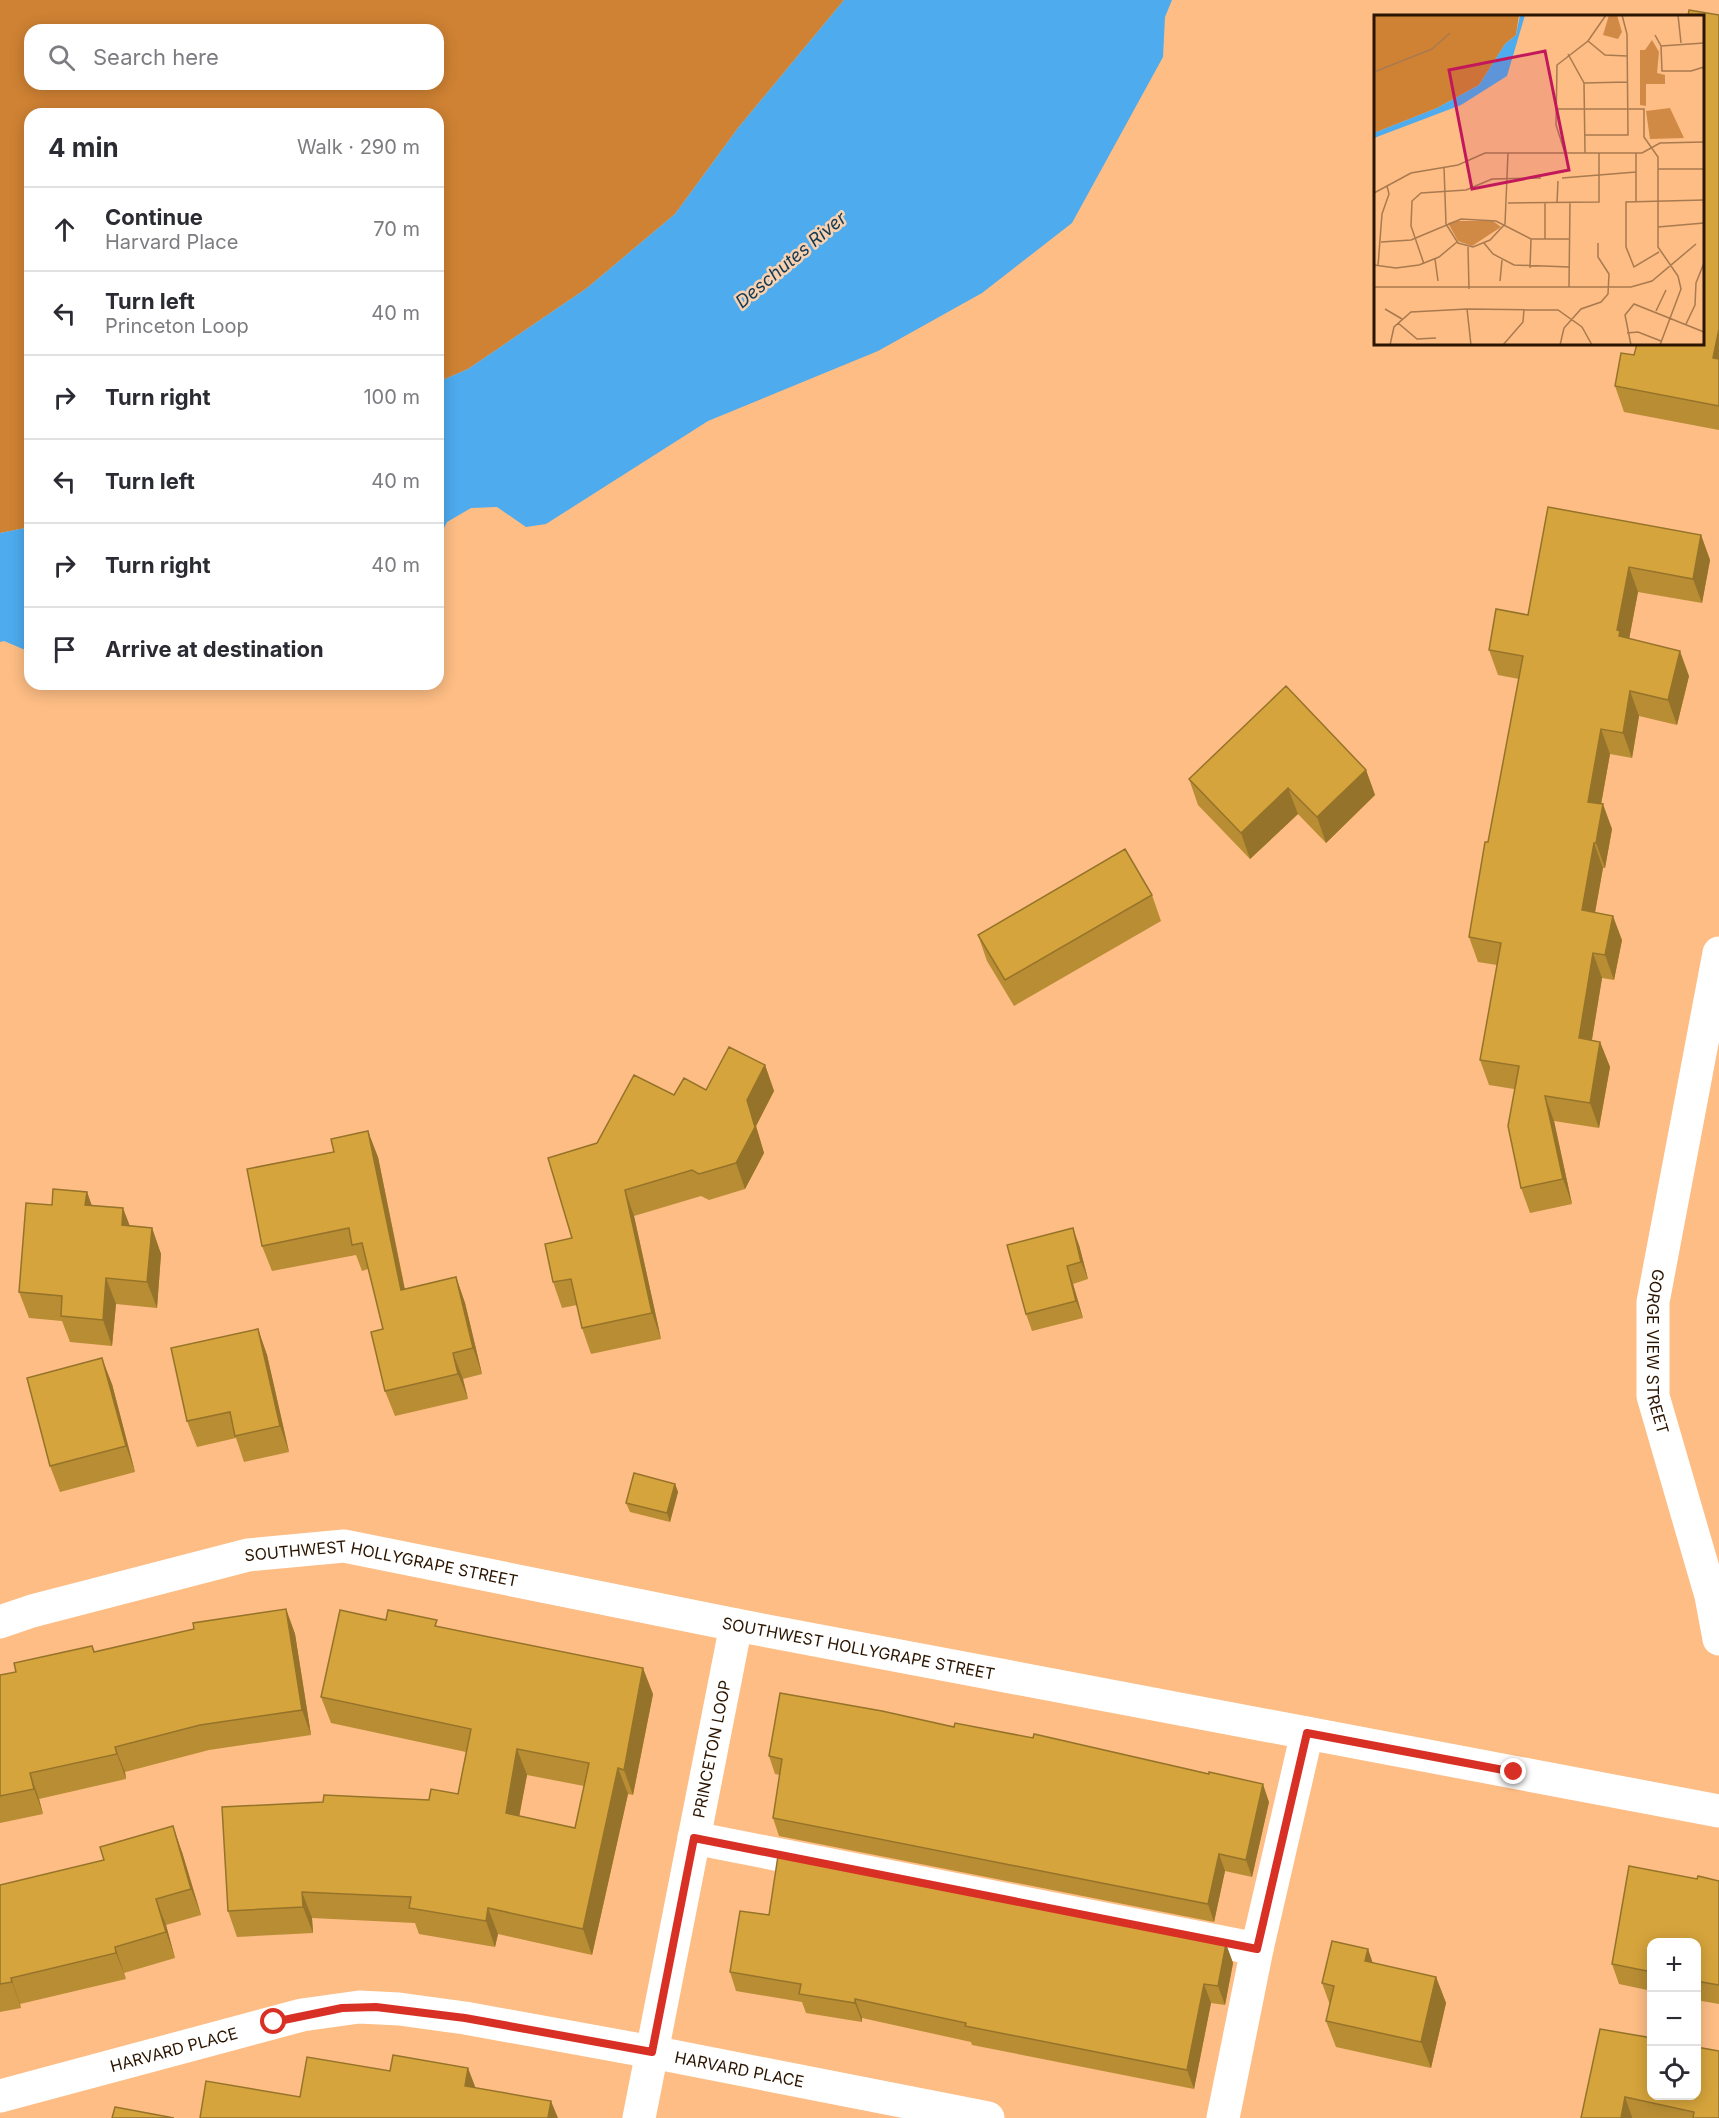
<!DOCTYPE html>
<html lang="en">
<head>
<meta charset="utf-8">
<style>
	:root { --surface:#fff; --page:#f7f7f7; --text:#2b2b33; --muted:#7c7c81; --line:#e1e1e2 }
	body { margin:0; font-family:Inter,sans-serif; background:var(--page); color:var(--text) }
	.controls { position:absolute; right:18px; bottom:18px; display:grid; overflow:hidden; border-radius:12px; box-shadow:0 3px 15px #0003 }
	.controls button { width:54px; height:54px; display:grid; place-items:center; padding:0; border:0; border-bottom:2px solid var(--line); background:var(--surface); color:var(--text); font:30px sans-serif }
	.stop { position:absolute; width:18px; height:18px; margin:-14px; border:4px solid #d93025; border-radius:50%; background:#fff }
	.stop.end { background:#d93025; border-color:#fff; box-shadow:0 2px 6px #0008 }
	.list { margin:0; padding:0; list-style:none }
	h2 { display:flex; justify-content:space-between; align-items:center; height:78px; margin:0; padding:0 24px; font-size:26px }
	h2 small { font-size:20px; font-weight:400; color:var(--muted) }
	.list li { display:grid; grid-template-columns:39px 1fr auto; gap:18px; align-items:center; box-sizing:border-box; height:84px; padding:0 24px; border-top:2px solid var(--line) }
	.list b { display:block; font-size:22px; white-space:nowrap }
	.list p { margin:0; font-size:20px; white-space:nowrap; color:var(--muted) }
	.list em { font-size:20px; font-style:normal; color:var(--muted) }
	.icon { flex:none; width:33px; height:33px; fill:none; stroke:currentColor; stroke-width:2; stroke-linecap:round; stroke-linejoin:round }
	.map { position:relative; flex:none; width:1719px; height:2118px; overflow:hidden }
	.search { position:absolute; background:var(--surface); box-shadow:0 3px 15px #0003; left:24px; top:24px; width:420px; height:66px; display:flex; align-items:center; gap:15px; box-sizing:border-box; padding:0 21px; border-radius:18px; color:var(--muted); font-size:22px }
	.panel { position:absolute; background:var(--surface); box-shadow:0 3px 15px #0003; left:24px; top:108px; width:420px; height:582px; border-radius:18px }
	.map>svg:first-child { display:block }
	.forest { fill:#cf8233; fill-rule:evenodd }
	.water { fill:#4dabee }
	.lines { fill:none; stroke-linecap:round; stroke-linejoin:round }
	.minor { stroke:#fff; stroke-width:33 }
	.wall { fill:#b88d34; fill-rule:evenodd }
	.shaded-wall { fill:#96732a }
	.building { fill:#d6a43c; stroke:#96732a; stroke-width:1.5; fill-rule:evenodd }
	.route { stroke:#d93025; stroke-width:8 }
	.labels { text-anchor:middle; stroke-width:5; stroke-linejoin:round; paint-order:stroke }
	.street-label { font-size:16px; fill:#2c1500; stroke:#f8d1b0 }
	.water-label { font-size:18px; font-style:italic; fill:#133a55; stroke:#f8d1b0 }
	.inset-road { fill:none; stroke:#a97a4f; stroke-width:1.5 }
	.view { fill:#c2185b; fill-opacity:0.15; stroke:#c2185b; stroke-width:3 }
	.inset-edge { fill:none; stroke:#2c1500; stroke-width:3 }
</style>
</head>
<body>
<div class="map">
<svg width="1719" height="2118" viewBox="0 0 1719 2118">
	<rect width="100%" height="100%" fill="#fdbd84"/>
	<path class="forest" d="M0 0H844L738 128 675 214 587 288 468 369 438 382V114H30V527L0 533ZM30 30H438V84H30Z"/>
	<path class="water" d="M844 0H1172L1165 17 1163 57 1072 223 982 293 878 351 708 421 546 524 526 527 497 507 471 508 447 522 438 540V382L468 369 587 288 675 214 738 128Z
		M30 527V652L4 641 0 642V533Z"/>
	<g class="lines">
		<g class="minor">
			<path id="s1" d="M1719 953 1653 1302V1396L1711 1596 1719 1639"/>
			<path id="s2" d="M0 1622 32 1611 248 1555 344 1546 736 1625 1719 1811"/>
			<path d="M694 1838 1257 1949"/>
			<path id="s3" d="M0 2096 302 2015 359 2007 399 2009 465 2018 652 2052 988 2118"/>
			<path id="s4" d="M639 2118 736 1625"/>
			<path d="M1223 2118 1257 1949 1307 1733"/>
		</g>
	</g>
	<path class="wall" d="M1719 15V430L1624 412 1615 386 1634 355 1702 344Z
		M1548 507 1701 535 1710 560 1702 603 1638 592 1629 639 1689 676 1677 725 1639 716 1632 758 1610 754 1601 804 1612 829 1605 868H1603L1595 912 1622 940 1614 980 1602 978 1592 1040 1600 1042 1610 1067 1599 1128 1554 1121 1572 1204 1530 1213 1521 1188 1514 1089 1489 1085 1480 1060 1497 965 1478 962 1469 937 1488 842 1519 679 1498 675 1489 650 1528 615Z
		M1366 770 1375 795 1326 843 1298 814 1250 859 1198 805 1189 779Z
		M1152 895 1161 921 1014 1006 987 961 978 935Z
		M765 1065 774 1091 756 1126 764 1153 745 1189 709 1200 701 1196 634 1216 661 1339 591 1354 582 1328 577 1305 562 1308 553 1282 572 1238 597 1143 706 1090Z
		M378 1157 405 1289 456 1277 465 1303 482 1374 463 1379 468 1399 395 1416 385 1391 383 1329 368 1269 362 1271 356 1255 272 1271 262 1246Z
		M87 1192 92 1206 130 1226 152 1228 161 1254 157 1308 116 1304 112 1346 70 1342 62 1321 29 1318 19 1292 52 1205Z
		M1079 1245 1088 1279 1073 1284 1083 1318 1032 1331 1026 1314Z
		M258 1329 267 1355 289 1452 244 1462 236 1438 197 1447 187 1421Z
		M112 1384 135 1472 60 1492 50 1466Z
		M675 1484 678 1492 670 1522 630 1512 626 1503Z
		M286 1609 295 1634 311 1735 209 1750 125 1772 126 1779 39 1799 43 1814 0 1823V1675L16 1672 92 1646 95 1652Z
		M386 1620 439 1627 653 1694 633 1795 628 1794 592 1955 498 1934 495 1947 419 1934 415 1923 312 1918 313 1933 237 1937 228 1911 429 1800 458 1794 466 1752 331 1723 321 1697ZM527 1775 584 1786 575 1828 519 1816Z
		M769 1756 1269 1802 1252 1877 1225 1871 1214 1922 779 1836 773 1818 780 1775 775 1774Z
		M182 1852 201 1915 166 1925 175 1958 124 1973 126 1979 20 2004 21 2008 0 2012V1885Z
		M1697 1879 1719 1881V2004L1696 2000V1942H1652V1991L1619 1984 1612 1964Z
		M769 1915 1226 1944 1233 1963 1225 2005 1211 2003 1194 2089 972 2045 971 2042 862 2018V2022L806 2013 802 2002 736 1991 730 1972Z
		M1368 1949 1372 1963 1436 1977 1446 2003 1431 2068 1336 2047 1326 2021 1330 2005 1322 1983Z
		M1719 2051V2118H1581Z"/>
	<path class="shaded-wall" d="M1719 329V373L1713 358Z
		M1701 535 1710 560 1702 603 1693 579Z
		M1629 567 1638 592 1627 650 1629 656 1617 630Z
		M1680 651 1689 676 1677 725 1668 700Z
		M1630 691 1639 716 1632 758 1623 733Z
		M1601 729 1610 754 1597 827 1588 802Z
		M1366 770 1375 795 1326 843 1317 817Z
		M1288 788 1298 814 1250 859 1241 833Z
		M1603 804 1612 829 1605 868 1596 843Z
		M1594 843 1603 868 1591 935 1582 910Z
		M1613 916 1622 940 1614 980 1605 955Z
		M1593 953 1602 978 1588 1063 1579 1038Z
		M1600 1042 1610 1067 1599 1128 1590 1103Z
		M765 1065 774 1091 756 1126 764 1153 745 1189 736 1163 747 1100Z
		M1545 1096 1554 1121 1572 1204 1563 1179Z
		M368 1131 378 1157 410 1316 401 1290Z
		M625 1190 634 1216 661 1339 652 1313Z
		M87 1192 96 1218 85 1205Z
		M123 1208 133 1234 122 1225Z
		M152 1228 161 1254 157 1308 147 1282Z
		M1073 1228 1079 1245 1088 1279 1081 1262Z
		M1067 1266 1073 1284 1083 1318 1076 1301Z
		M456 1277 465 1303 482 1374 473 1348Z
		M106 1278 116 1304 112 1346 103 1320Z
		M258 1329 267 1355 289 1452 280 1426Z
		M453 1353 463 1379 468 1399 458 1374Z
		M102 1358 112 1384 135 1472 126 1446Z
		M675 1484 678 1492 670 1522 667 1513Z
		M286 1609 295 1634 311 1735 302 1710Z
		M643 1668 653 1694 633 1795 624 1770Z
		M115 1747 125 1772 126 1779 117 1754Z
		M517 1749 527 1775 515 1839 506 1813Z
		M618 1768 628 1794 592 1955 583 1929Z
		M30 1773 39 1799 43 1814 34 1789Z
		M1263 1784 1269 1802 1252 1877 1246 1860Z
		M173 1826 182 1852 201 1915 191 1889Z
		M1219 1854 1225 1871 1214 1922 1208 1904Z
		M302 1892 312 1918 313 1933 303 1907Z
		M156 1899 166 1925 175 1958 166 1932Z
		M488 1908 498 1934 495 1947 486 1921Z
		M1226 1944 1233 1963 1225 2005 1218 1986Z
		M115 1947 124 1973 126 1979 116 1953Z
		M1368 1949 1377 1975 1365 1961Z
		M1436 1977 1446 2003 1431 2068 1421 2042Z
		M11 1978 20 2004 21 2008 12 1982Z
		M1204 1984 1211 2003 1194 2089 1187 2070Z
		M855 1999 862 2018V2022L855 2003Z
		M468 2068 478 2094 465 2086Z
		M1625 2097 1632 2117V2118H1621Z
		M551 2101 558 2118H548Z"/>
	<path class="building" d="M1689 10 1719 15V329L1713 358 1719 359V406L1615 386 1621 353 1634 355 1637 344H1702V16H1688Z
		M1548 507 1701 535 1693 579 1629 567 1617 630 1620 631 1619 636 1680 651 1668 700 1630 691 1623 733 1601 729 1588 802 1603 804 1596 843H1594L1582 910 1613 916 1605 955 1593 953 1579 1038 1600 1042 1590 1103 1545 1096 1563 1179 1521 1188 1508 1126 1519 1066 1480 1060 1501 943 1469 937 1485 842H1488L1523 656 1489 650 1496 609 1528 615Z
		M1286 686 1366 770 1317 817 1288 788 1241 833 1189 779Z
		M1125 849 1152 895 1005 980 978 935Z
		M729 1047 765 1065 747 1100 755 1127 736 1163 699 1174 692 1170 625 1190 652 1313 582 1328 571 1279 553 1282 545 1244 572 1238 548 1158 597 1143 634 1075 674 1095 684 1078 706 1090Z
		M368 1131 401 1290 456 1277 473 1348 453 1353 458 1374 385 1391 371 1332 383 1329 362 1243 352 1245 349 1228 262 1246 247 1169 334 1152 331 1139Z
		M53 1189 87 1192 85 1205 123 1208 122 1225 152 1228 147 1282 106 1278 103 1320 61 1316 62 1296 19 1292 26 1203 52 1205Z
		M1073 1228 1081 1262 1067 1266 1076 1301 1026 1314 1007 1245Z
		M258 1329 280 1426 235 1436 230 1412 187 1421 171 1348Z
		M102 1358 126 1446 50 1466 27 1378Z
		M634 1473 675 1484 667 1513 626 1503Z
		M286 1609 302 1710 200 1725 115 1747 117 1754 30 1773 34 1789 0 1796V1675L16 1672 14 1663 92 1646 94 1652 194 1629 193 1623Z
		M340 1610 386 1620 388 1610 437 1620 435 1626 643 1668 624 1770 618 1768 583 1929 488 1908 486 1921 409 1908 411 1897 302 1892 303 1907 228 1911 222 1807 323 1802 324 1795 429 1800 431 1789 458 1794 471 1729 321 1697ZM517 1749 589 1763 575 1828 506 1813Z
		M780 1693 882 1711 954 1727 955 1723 1033 1738 1034 1734 1209 1774V1772L1263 1784 1246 1860 1219 1854 1208 1904 773 1818 782 1759 769 1756Z
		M173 1826 191 1889 156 1899 166 1932 115 1947 116 1953 11 1978 12 1982 0 1984V1885L104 1860 100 1847Z
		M778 1856 1226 1944 1218 1986 1204 1984 1187 2070 965 2026 966 2023 855 1999V2003L799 1994 801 1984 730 1972 740 1911 769 1915Z
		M1629 1866 1697 1879 1698 1876 1719 1881V1985L1696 1981V1942H1652V1972L1612 1964Z
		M1332 1941 1368 1949 1365 1961 1436 1977 1421 2042 1326 2021 1334 1986 1322 1983Z
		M1600 2029 1652 2038V2096H1696V2047L1719 2051V2118H1693L1694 2112 1625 2097 1621 2118H1581Z
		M393 2055 468 2068 465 2086 551 2101 548 2118H200L206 2081 300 2097 307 2057 390 2071Z
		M115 2107 174 2118H112Z"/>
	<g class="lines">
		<path class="route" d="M274 2022 342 2008 376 2007 465 2018 652 2052 694 1838 1257 1949 1307 1733 1514 1772"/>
	</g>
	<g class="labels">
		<g class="street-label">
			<text dy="6" stroke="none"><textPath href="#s1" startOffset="405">GORGE VIEW STREET</textPath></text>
			<text dy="6" stroke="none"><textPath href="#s2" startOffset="392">SOUTHWEST HOLLYGRAPE STREET</textPath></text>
			<text dy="6" stroke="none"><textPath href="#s2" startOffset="878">SOUTHWEST HOLLYGRAPE STREET</textPath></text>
			<text dy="6" stroke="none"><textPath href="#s4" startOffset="376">PRINCETON LOOP</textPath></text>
			<text dy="6" stroke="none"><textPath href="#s3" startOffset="180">HARVARD PLACE</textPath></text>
			<text dy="6" stroke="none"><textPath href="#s3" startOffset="756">HARVARD PLACE</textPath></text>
		</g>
		<g class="water-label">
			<text transform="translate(791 260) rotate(-40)" y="6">Deschutes River</text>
		</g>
	</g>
	<g transform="translate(1374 15)">
		<rect width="330" height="330" fill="#fdbd84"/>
		<path d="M235 0H243L248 17 244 24 229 20ZM278 25 285 37 283 58 291 60V69H272V91L266 90V35H271ZM296 93 310 123 276 124 272 96ZM82 206H119L127 212 98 231 84 226 74 208Z" fill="#d18a45"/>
		<path d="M0 0H145L142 20 131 29 105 70 63 93 0 118Z" fill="#cf8233"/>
		<path d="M146 0H151L133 61 87 90 0 123V118L63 93 105 70 131 29 142 20Z" fill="#4dabee"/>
		<path class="inset-road" d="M304 0 307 28M281 20 287 31 288 56H317L330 52M214 26 231 40 253 41M287 31 330 28M194 39 210 68 211 138M0 57 58 34 76 18M210 68 253 67M182 94H270V122L284 142V232L304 261 307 274 286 330M211 120H254L253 19 248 0M191 138 182 110 183 50 214 26 232 0M262 138V187M70 152 72 209 84 228 99 232 116 225 131 209 134 138M284 154H330M188 163 262 157M0 178 37 158 84 150 111 138H268L286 128 330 127M134 188 225 187V138M183 188 184 166M284 212 330 208M171 224V188M7 227 37 225 87 204 122 206 157 224H195M110 228 119 239 140 250 195 252M94 232 95 274M285 237 260 252 252 232V187L330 185M61 244 64 266M50 249 37 211 38 186 47 178 92 175 118 164 167 163M0 250 22 253 45 250 65 242 83 227M4 251 8 199 15 179 13 171M156 253 157 224M126 266 128 245M0 272H257L278 266 322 229M195 272 196 187M11 294 28 304M93 294 97 330M282 296 292 275M24 308 43 324 62 323M312 309 321 290 322 268 330 248M253 318 264 317 287 326M16 330 20 312 37 297 93 294 184 295 208 312 218 330M129 330 149 307 150 294M186 330 190 313 207 294 227 287 234 279 235 259 224 242V228M257 330 251 300 260 289 330 317"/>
		<path class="view" d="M171 36 195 155 98 174 75 55Z"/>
		<rect width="330" height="330" class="inset-edge"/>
	</g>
</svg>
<div class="controls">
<button>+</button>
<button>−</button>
<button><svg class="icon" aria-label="locate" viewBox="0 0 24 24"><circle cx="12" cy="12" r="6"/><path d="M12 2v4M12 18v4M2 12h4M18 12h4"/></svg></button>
</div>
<div class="stop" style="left:274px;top:2022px"></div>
<div class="stop end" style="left:1514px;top:1772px"></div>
<div class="search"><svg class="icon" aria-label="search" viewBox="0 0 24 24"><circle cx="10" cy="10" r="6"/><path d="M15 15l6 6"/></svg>Search here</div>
<section class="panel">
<h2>4 min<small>Walk · 290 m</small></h2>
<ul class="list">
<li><svg class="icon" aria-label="ahead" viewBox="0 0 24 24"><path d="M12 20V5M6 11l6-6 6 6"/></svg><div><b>Continue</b><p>Harvard Place</p></div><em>70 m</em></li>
<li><svg class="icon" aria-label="left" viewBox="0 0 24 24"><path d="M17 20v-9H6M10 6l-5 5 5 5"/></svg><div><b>Turn left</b><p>Princeton Loop</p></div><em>40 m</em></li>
<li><svg class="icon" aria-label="right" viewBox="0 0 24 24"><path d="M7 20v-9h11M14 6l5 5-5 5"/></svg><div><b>Turn right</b></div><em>100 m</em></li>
<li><svg class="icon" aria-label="left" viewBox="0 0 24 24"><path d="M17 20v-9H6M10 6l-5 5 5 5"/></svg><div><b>Turn left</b></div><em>40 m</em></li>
<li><svg class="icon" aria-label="right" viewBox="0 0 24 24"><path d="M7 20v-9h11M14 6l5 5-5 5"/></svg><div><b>Turn right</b></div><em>40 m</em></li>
<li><svg class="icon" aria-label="arrive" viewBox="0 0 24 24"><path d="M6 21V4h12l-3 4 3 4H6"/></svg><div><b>Arrive at destination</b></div></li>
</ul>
</section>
</div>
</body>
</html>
